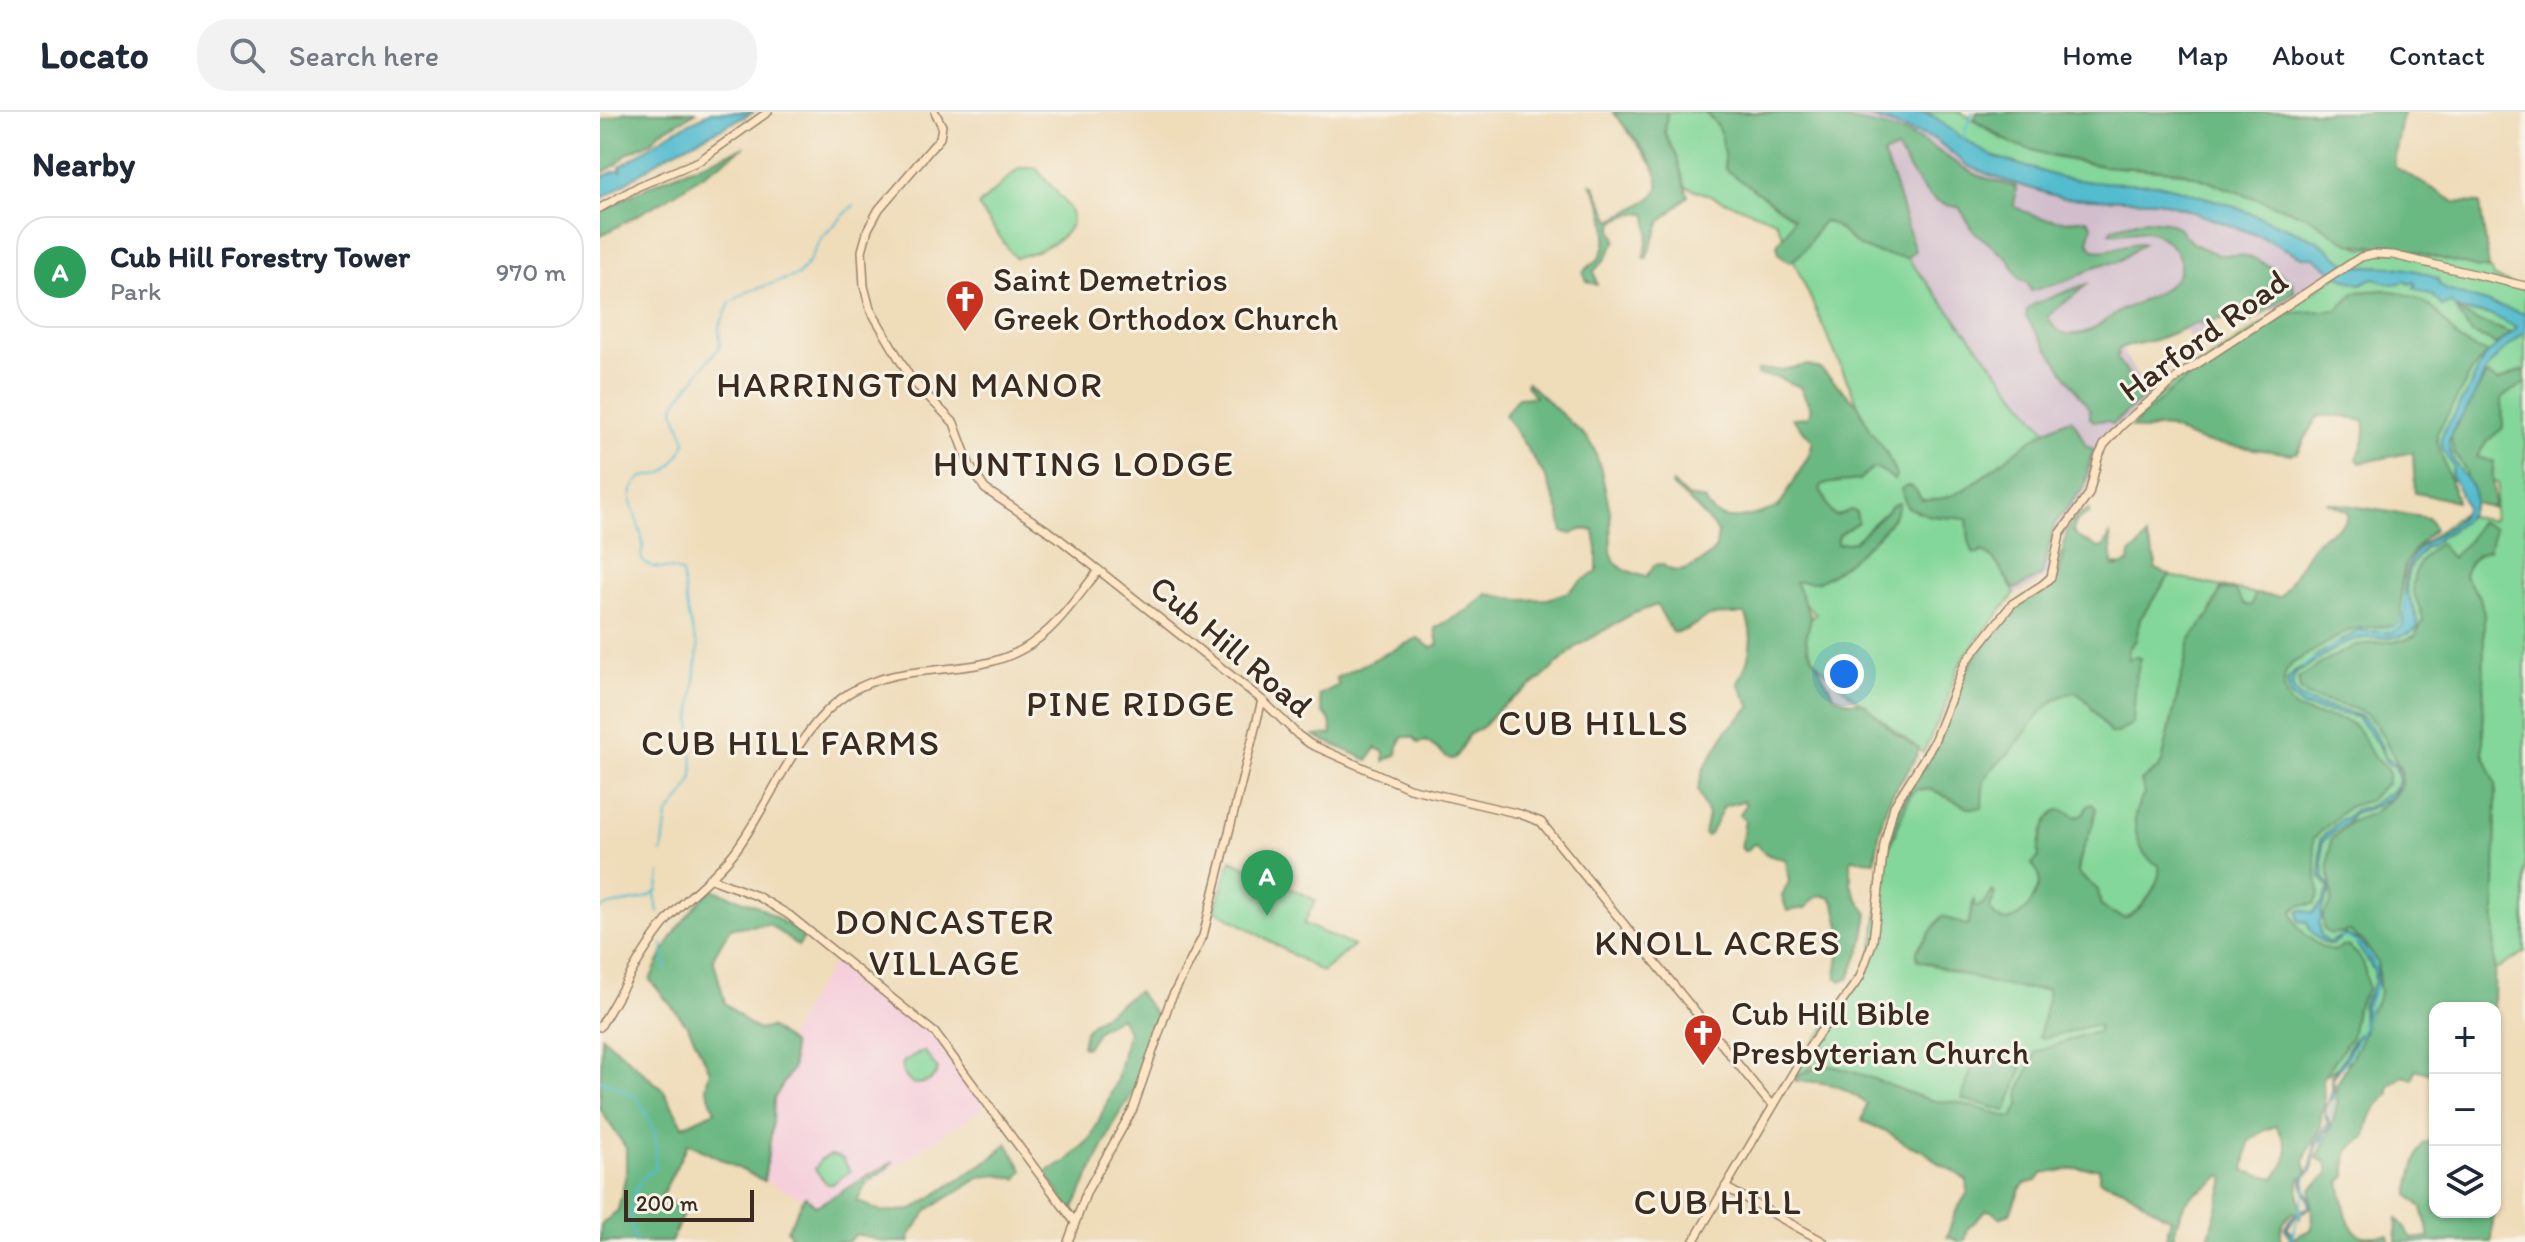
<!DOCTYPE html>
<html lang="en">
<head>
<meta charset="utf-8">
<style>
	:root { --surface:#fff; --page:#f2f2f3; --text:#1f2937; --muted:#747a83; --line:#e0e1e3; --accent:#c8321e }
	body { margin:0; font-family:Itim,sans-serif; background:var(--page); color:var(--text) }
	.controls { position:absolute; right:24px; bottom:24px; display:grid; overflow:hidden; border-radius:16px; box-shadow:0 2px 6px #0004 }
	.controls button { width:72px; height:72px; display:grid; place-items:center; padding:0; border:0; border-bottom:2px solid var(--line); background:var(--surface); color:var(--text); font:40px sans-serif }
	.scale { position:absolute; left:24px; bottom:20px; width:130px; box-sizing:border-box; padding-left:8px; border:4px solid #3b2a1e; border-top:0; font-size:22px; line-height:28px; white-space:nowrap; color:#3b2a1e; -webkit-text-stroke:6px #f7f3e8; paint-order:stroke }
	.you { position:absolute; left:1244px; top:562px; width:28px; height:28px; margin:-20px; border:6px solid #fff; border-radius:50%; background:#1a73e8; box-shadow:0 0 0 12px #1a73e833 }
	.badge { display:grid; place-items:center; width:52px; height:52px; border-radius:50%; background:var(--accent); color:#fff; font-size:26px; font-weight:700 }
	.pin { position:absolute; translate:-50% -66px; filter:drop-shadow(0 2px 4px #0008) }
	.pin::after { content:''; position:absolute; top:42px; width:28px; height:24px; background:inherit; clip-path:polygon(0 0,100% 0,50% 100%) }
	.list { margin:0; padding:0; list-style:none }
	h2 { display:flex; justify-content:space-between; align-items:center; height:104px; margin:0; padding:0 32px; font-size:34px }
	h2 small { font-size:26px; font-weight:400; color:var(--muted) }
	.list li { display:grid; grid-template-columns:52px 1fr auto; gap:24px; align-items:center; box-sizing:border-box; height:112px; margin:0 16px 16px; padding:0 16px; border:2px solid var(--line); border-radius:32px }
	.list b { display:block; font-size:30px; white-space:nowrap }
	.list p { margin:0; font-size:26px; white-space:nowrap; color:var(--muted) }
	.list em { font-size:26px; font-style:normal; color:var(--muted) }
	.icon { flex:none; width:44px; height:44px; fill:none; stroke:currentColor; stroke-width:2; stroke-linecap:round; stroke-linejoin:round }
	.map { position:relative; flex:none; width:1925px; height:1130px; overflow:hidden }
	header { display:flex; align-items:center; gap:48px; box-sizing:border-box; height:112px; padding:0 40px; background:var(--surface); border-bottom:2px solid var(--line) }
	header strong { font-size:38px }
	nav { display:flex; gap:44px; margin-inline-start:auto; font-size:28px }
	.search { width:560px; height:72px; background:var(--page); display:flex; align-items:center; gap:20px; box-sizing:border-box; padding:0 28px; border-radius:32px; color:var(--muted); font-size:30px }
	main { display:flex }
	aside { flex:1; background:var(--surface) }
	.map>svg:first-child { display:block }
	.built { fill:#f5cfdb }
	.industrial { fill:#d1bdcc }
	.green { fill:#84d79a; stroke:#60805c; stroke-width:2 }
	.forest { fill:#6bb882; stroke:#537150; stroke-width:2; fill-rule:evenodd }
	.water { fill:#52bccf; stroke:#467376; stroke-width:2 }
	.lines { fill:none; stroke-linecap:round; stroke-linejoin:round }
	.stream { stroke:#52bccf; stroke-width:2 }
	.secondary-casing { stroke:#95836c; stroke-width:10 }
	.secondary { stroke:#fde5c5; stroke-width:7 }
	.labels { text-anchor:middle; stroke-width:6; stroke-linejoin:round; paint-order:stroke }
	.poi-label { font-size:34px; fill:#3b2a1e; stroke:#f7f3e8; text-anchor:start }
	.street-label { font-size:34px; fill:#3b2a1e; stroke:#f7f3e8 }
	.neighbourhood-label { font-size:36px; letter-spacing:2px; fill:#3b2a1e; stroke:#f7f3e8 }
</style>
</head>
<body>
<header>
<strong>Locato</strong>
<div class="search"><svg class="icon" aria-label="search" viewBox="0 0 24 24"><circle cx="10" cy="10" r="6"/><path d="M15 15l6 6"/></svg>Search here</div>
<nav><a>Home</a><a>Map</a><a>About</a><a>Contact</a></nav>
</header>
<main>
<aside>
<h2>Nearby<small></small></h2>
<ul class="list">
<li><span class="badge" style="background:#2e9e5b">A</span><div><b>Cub Hill Forestry Tower</b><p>Park</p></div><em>970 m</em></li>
</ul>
</aside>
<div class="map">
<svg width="1925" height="1130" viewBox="0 0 1925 1130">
	<rect width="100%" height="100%" fill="#f7f3e8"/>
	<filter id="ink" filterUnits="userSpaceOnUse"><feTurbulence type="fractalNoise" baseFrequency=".0125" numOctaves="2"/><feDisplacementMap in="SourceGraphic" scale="16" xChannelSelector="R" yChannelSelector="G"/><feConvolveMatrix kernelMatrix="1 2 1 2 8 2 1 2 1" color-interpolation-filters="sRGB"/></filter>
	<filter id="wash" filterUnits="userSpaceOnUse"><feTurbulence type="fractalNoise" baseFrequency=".006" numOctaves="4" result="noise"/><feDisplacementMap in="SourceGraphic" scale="32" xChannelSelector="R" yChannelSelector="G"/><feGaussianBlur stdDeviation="1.8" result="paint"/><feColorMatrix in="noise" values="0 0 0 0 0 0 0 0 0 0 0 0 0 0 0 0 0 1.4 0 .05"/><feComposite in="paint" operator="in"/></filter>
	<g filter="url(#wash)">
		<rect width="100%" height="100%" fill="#efdcb9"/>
		<path class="built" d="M237 847 308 902 336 928 383 991 382 997 228 1099 148 1060 184 934 213 881Z"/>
		<path class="industrial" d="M1190 0H1244L1301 15 1342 31 1364 51 1375 58 1403 68 1463 86 1557 89 1576 94 1652 121 1695 142 1714 145 1731 160 1677 198 1633 199 1590 226 1578 206 1522 238 1545 277 1560 276 1506 326 1497 339 1487 377 1482 387 1460 413 1449 462 1436 473 1415 482 1358 382 1445 319Z"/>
		<path class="green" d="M1014 0H1190L1446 319 1358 382 1415 482 1364 544 1357 558 1344 597 1323 641 1253 585 1188 524 1216 502 1134 427 1272 324 1176 109 1061 65Z
			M1267 0H1361L1402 27 1453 45 1501 54 1582 60 1711 106 1745 128 1763 137C1791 127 1860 150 1891 158L1893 164 1925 178V840L1636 1018 1625 1056 1293 982 1212 954 1194 966C1214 919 1258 886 1273 837L1286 733 1295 697 1330 643 1362 561 1411 497 1424 485 1435 481 1449 473 1456 464 1460 441 1794 511 1808 443 1861 402 1893 409 1898 371 1817 366 1837 324 1719 300 1698 341 1533 307 1579 266 1737 164 1714 145H1702L1660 124 1576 94 1557 89 1463 86 1403 68 1368 54 1335 27 1266 4Z
			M419 56H436C446 69 460 82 469 96 484 124 435 141 415 146L378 94Z
			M631 748 715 788 704 812 753 834 722 860 615 797Z
			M320 940H325L338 958C333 970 323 973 311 971L303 962 302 951Z
			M231 1043 242 1046 250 1059 232 1072H227L215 1057 221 1047Z"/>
		<path class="forest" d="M26 0H97L60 20 51 30 28 41 17 52 0 62V9Z
			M1013 0H1067L1065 22 1076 43 1088 84 1061 109 1046 147 1044 145 1049 121 1047 103C1036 98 1025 104 1015 109L1012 117 1016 128 1006 146 994 159 997 173 986 169 983 161C987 153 996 152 1000 145 1013 121 1004 92 991 72L994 73 1011 108C1025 101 1042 94 1054 83 1073 64 1025 16 1013 0Z
			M1104 0C1176 0 1236 0 1306 21 1332 31 1350 50 1375 62 1387 68 1403 71 1416 75L1414 94C1437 108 1462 111 1487 107L1492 113 1488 130 1494 138C1514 141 1523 130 1544 131L1516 151C1502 150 1491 156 1480 163 1467 171 1446 174 1431 179L1427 170 1420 168 1409 148 1374 119 1359 95C1325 94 1314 63 1297 37L1283 43 1293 67 1315 139 1307 146C1290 143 1269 141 1256 132 1244 123 1238 113 1224 109 1212 122 1206 143 1189 150L1179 142 1177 133 1191 113 1193 106 1125 57C1123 32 1125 16 1104 0Z
			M1377 0H1803L1795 44V55L1855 90 1880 91 1889 156H1879L1811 139 1752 132 1741 127 1710 106 1580 59 1504 54 1451 44 1413 32 1374 7Z
			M145 35 68 86 0 124V101C45 72 96 55 145 35Z
			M1545 108 1566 110 1577 115 1592 131 1618 143H1640L1653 146 1671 155 1693 171 1694 180 1649 211 1641 204H1635L1595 212 1555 228 1522 235 1518 238 1517 247 1531 266 1547 282 1513 312 1508 309H1494L1490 306V298L1426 205 1427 198 1434 192 1489 171 1448 204C1452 215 1459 222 1471 222 1491 223 1503 209 1520 199 1540 189 1589 173 1579 146 1576 137 1566 127 1558 123 1542 113 1525 124 1510 120L1513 116Z
			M1784 178C1797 180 1810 182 1822 189 1852 206 1845 230 1887 240L1872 259 1837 321V329L1857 389 1815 381 1813 340 1760 351 1756 346C1763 337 1767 319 1764 309L1740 304H1720L1715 308 1697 340 1692 342 1603 330 1569 316 1558 315 1544 319 1531 315 1572 278 1597 259 1690 201 1737 198 1755 180Z
			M1857 199 1877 209 1911 221 1895 233 1887 227 1871 222Z
			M1208 253 1221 257 1258 293 1269 317 1285 338 1296 363 1294 368C1281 358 1275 348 1260 368L1223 372 1220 377 1231 400 1236 404 1251 398 1256 400 1258 410 1239 423 1237 432 1254 430 1293 393 1299 391C1300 410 1238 461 1220 469 1212 472 1204 468 1195 470L1211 505 1206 527 1208 536 1234 584 1250 590 1263 591 1296 622 1319 636C1314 653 1303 665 1293 681 1281 701 1279 725 1275 749L1251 747V772L1256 784 1268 802 1263 831 1249 867 1240 869 1236 865 1242 823 1235 792 1231 786 1221 783 1214 787 1206 796 1187 799 1182 784 1189 770 1186 749 1185 747C1171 745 1164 743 1156 732L1152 733 1148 738 1144 739 1141 735 1145 708 1139 703 1146 693 1143 689 1124 694 1110 722 1107 724 1104 722 1108 703 1098 678 1103 658 1127 618 1151 595 1138 571C1149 550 1157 525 1145 502 1133 502 1122 501 1110 504 1097 509 1086 522 1072 520L1057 493 1032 502 976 535 941 567 897 598 883 615 868 623C850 665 851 642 825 629L819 631 813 625H803L798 634 797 642 784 649V640L776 636 768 648 714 624 732 622C731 613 731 605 723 601L719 583 739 573 736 566 818 526 831 536 838 533 835 516 868 498 887 482 921 488 948 487 968 480 981 469 997 460V437L994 419C986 416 979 417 972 422L963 420 959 399 945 364 905 303 917 286 935 285 926 273 927 270 986 325 994 337 1001 358 1010 399 1011 440 1015 450 1023 457 1045 465 1050 460 1054 453 1062 452C1078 469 1104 450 1116 436L1118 420 1097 396 1072 374 1073 371 1087 385 1105 388C1118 419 1155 403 1179 395L1209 343 1213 329 1192 306 1208 305 1211 297 1200 275 1176 265 1157 263V258H1181Z
			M1925 258V271L1902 285 1903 316 1887 329 1877 345 1894 350C1891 366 1894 380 1894 396L1874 391 1866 375V359L1854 340 1850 324 1885 265 1889 263 1897 269C1908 266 1913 259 1925 258Z
			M1471 307 1476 313 1486 334 1495 338 1491 345 1484 375 1455 411 1442 463 1415 477C1402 465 1398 444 1380 439L1379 442 1373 441 1369 428 1367 407 1330 404 1307 395 1301 377C1312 368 1317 380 1322 388 1363 389 1380 364 1411 343 1430 329 1448 315 1471 307Z
			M1726 390 1828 406 1835 417C1798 449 1801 462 1801 509L1796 514 1765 515 1748 519 1693 551C1686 558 1683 563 1684 573 1686 611 1729 599 1750 611 1763 618 1764 630 1772 642 1776 648 1784 654 1789 660L1787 671 1769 688 1748 695 1713 727 1719 782 1714 792 1699 794 1692 799C1694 817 1716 835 1734 839L1744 833 1748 834 1757 842 1764 853 1768 876 1756 898 1751 925 1723 966 1724 992 1721 1002V1017L1707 1040 1704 1051 1708 1062 1700 1066C1695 1080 1702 1092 1700 1106L1697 1101 1693 1100C1682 1109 1680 1116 1681 1130H1607L1624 1072V1065L1621 1063C1614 1073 1604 1076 1594 1082 1580 1092 1576 1114 1572 1130H1565L1571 1106 1563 1103 1526 1078 1499 1068V1056H1477L1442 1062 1437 1069 1425 1071 1420 1077 1410 1101 1400 1106 1394 1100 1387 1098 1368 1116 1365 1129 1361 1130 1347 1125 1355 1101 1368 1080 1367 1069 1354 1059 1339 1052 1324 1039 1306 1032 1286 1019 1262 1009 1267 992C1241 973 1227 969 1195 969L1197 965 1219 954H1232L1266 964 1315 983 1335 989 1356 990 1410 1006 1413 1005 1419 994 1420 977 1436 940 1480 924 1498 920 1499 914 1494 913C1476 917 1458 925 1439 926L1448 886 1447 877C1402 879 1359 861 1317 848V838L1342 804 1368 814 1374 787 1375 794 1378 795 1385 790 1393 779 1395 782 1390 797C1409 831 1444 782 1439 762 1438 760 1433 754 1432 752L1439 745C1437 733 1445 702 1459 698 1465 697 1471 702 1477 705L1482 703 1488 693 1492 692 1496 696C1494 720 1479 737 1478 761L1498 778 1501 794 1506 798 1524 806C1539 803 1563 769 1559 753 1539 746 1530 713 1538 694 1539 689 1542 686 1545 682L1541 669 1559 656 1562 650 1590 528 1610 502 1621 477 1635 479C1642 485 1641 496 1652 493L1655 482 1680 485C1693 468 1702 448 1715 431 1725 419 1743 419 1748 403L1747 399ZM1676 1014C1691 1035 1690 1048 1674 1066L1644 1059 1649 1029 1665 1018Z
			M1487 398H1489V401L1476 410 1473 419 1477 425 1499 436 1504 435 1510 423 1513 454 1518 455 1529 451 1530 441 1538 436 1546 425 1556 448 1555 457 1570 463 1540 507 1536 528 1529 536 1528 547 1536 544 1541 546 1536 564 1533 611 1518 621H1510L1485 587 1475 580C1446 584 1430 617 1412 638 1404 647 1392 654 1386 665 1381 674 1383 686 1382 696H1368L1333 678 1318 677 1310 684 1288 739C1289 697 1319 672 1336 636 1349 610 1354 581 1368 557 1376 542 1387 530 1397 518 1403 510 1409 500 1417 494 1428 485 1444 484 1453 473 1471 452 1452 416 1487 398Z
			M1879 410 1895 416 1889 438C1876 441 1867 452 1864 464L1880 485 1884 502 1883 641 1896 672 1894 896H1876L1873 893 1863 896H1835V969L1829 961 1815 957 1813 967 1803 964 1789 974V982C1774 994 1768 1006 1766 1025 1745 1037 1745 1041 1746 1064L1740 1070C1743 1084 1745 1118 1762 1124 1769 1126 1781 1123 1789 1123V1130H1692L1693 1126 1712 1117 1711 1077 1729 1061 1727 1051 1717 1046 1732 1014 1737 992 1736 974 1761 928 1767 902 1775 893 1780 881 1777 850 1764 830 1749 819 1731 822 1724 818 1723 803C1737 786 1731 781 1729 761 1728 750 1730 739 1731 728L1750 710 1773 701 1793 685 1801 674 1802 660 1777 614 1767 603 1755 597 1707 584 1700 577 1698 567 1728 547 1757 533 1805 528 1815 524 1823 509C1822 498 1815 488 1813 477 1811 458 1826 441 1839 431L1852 446 1869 428Z
			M111 777 158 794 205 824 198 834 169 812 130 816 113 846 125 891 151 914 159 918 170 915 192 932 193 955 174 987 173 1009 164 1069 88 1031 61 1085 85 1097 71 1130H0L1 1113 18 1098 26 1062V1036L0 997 2 924 64 979 83 1014 115 999 106 975 110 959 88 914 50 868C67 828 81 809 111 777Z
			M537 879 557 904 533 981 517 1005 472 1100 445 1060 465 1051 491 1026 517 968 528 919 520 905 499 917 486 936 482 934 485 919 491 912Z
			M1412 944 1422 957 1406 999 1362 987 1372 954Z
			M1835 1029V1100H1893L1892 1130H1796L1797 1106 1812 1126H1830L1822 1096 1809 1083C1809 1070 1817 1042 1824 1031Z
			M407 1031 423 1058 417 1067 397 1063 381 1065 329 1097 309 1124 310 1130H284L256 1122 248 1130H195L187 1118 205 1084 216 1094 294 1049 287 1057 268 1069 257 1089 282 1100 312 1098 393 1045Z"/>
		<path class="water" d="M111 0H154L69 42 0 88V66L15 59H21L20 55 68 22Z
			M1244 0H1323L1333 4 1362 26 1392 44 1459 65 1492 70 1558 72 1585 79 1630 93 1716 128 1750 154C1781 154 1810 153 1838 167L1839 172 1847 178 1925 202V220C1917 228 1903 238 1894 248 1883 260 1878 277 1871 291 1866 300 1859 308 1854 316 1851 321 1848 328 1849 334 1851 362 1891 373 1867 405 1857 418 1840 422 1829 435L1826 434C1819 446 1810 451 1807 465 1803 483 1819 499 1818 515 1801 531 1779 523 1757 527 1737 531 1714 552 1696 561 1676 596 1745 594 1761 605 1773 613 1781 633 1786 646L1796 652C1810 683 1778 695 1753 701L1749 708 1722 730 1724 766 1731 776C1728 789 1720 792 1721 807L1719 810 1721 824 1729 831 1744 822 1758 828 1764 834 1777 859 1778 872 1765 894 1764 922C1748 929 1746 954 1733 965L1734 983 1726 993 1725 1001 1731 1013 1716 1035 1712 1059 1704 1066C1703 1077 1712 1084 1711 1095L1695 1106 1687 1116 1692 1121V1130L1685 1116C1691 1104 1697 1099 1709 1095 1710 1084 1702 1079 1702 1068L1711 1056 1715 1032 1728 1011C1719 997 1731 991 1732 978 1733 973 1732 968 1731 963 1747 952 1745 929 1763 919L1762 894 1775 870 1774 859 1754 828 1744 823 1732 833C1721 832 1710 821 1707 810L1699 809 1698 800 1701 798 1713 801 1722 791 1729 776 1721 766 1720 727 1742 707 1746 706C1751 700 1757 694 1766 696L1792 679 1799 669 1795 654 1787 652 1780 635 1757 605 1704 595 1690 584 1687 569 1695 559 1709 552 1717 543 1760 518 1792 521 1803 514C1807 491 1801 467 1812 446 1825 422 1856 420 1866 395 1862 385 1858 373 1851 364L1853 354C1835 328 1839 326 1855 302 1859 295 1858 291 1865 285L1884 245 1917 216C1909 212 1901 208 1894 204 1880 198 1861 205 1851 191L1842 194 1832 183 1813 176 1816 172 1813 170 1809 172 1804 169C1796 175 1781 170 1773 166L1761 172C1739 167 1732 160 1714 145H1702L1660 124 1576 94 1557 89 1463 86 1403 68 1368 54 1335 27 1266 4Z"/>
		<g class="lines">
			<path class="stream" d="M1363 28 1366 16 1373 0
				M1779 521C1803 515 1803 510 1805 486
				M1726 538 1738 531
				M1704 554 1715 546
				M62 741 67 704 87 678 93 664 91 609 98 536 88 504 82 461C71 453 57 460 45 451 38 445 43 441 43 433 42 418 34 404 31 389 30 380 34 372 41 366 47 363 54 364 61 362 72 357 82 339 86 329L74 298 75 291 117 238 120 233 119 215 130 191 147 180 198 163 208 151 221 126 254 93
				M55 782 58 800
				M0 797C18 787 42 794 58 778L60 760
				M1740 825 1749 826 1759 833
				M62 832 66 858
				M1767 840 1773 848 1775 859
				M1742 956 1760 923 1776 873
				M0 968 26 979 41 990 55 1022 56 1055C51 1059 45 1063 41 1068 31 1083 26 1115 37 1130
				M1729 1008 1734 983
				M1718 1032 1724 1028 1725 1022
				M1691 1130 1706 1076V1065"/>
		</g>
	</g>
	<g filter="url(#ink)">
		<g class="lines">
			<g class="secondary-casing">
				<path id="secondary" d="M335 0 342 14 340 26 279 97 268 117 262 139 264 174 270 197 311 267 354 311 370 354 385 377 457 425 662 588 698 623 710 632 809 676 920 702 941 710 1167 988 1173 992
					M0 96 39 74 99 49 168 0
					M109 766 157 784 189 803 335 921 474 1109
					M0 915C21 880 42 838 68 807 89 782 117 764 136 738 173 688 196 615 249 581 303 547 369 568 423 537 455 519 476 486 499 458
					M1125 1075 1224 1130
					M468 1130 487 1079 533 997 570 889 603 824 662 588
					M1093 1130 1203 944 1260 865 1273 829 1284 733 1294 694 1333 632 1365 551 1412 492 1442 473 1451 465 1460 422 1489 382 1498 346 1504 333 1522 313 1580 263 1761 145 1774 142 1793 143 1925 174"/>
			</g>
			<use href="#secondary" class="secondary"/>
		</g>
	</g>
	<defs>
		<g id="church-pin" transform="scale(2)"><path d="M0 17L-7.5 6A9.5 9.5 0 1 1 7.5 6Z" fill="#c8321e" stroke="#f7f3e8"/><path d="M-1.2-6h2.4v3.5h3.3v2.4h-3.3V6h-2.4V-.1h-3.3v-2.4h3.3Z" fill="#fff"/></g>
	</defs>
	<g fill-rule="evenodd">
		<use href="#church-pin" x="365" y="187"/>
		<use href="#church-pin" x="1103" y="921"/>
	</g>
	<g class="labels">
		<g class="poi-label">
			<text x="393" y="179">Saint Demetrios<tspan x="393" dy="39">Greek Orthodox Church</tspan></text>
			<text x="1131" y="913">Cub Hill Bible<tspan x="1131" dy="39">Presbyterian Church</tspan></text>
		</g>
		<g class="street-label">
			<text transform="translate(1603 223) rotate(-36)" y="12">Harford Road</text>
			<text transform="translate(632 534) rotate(40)" y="12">Cub Hill Road</text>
		</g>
		<g class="neighbourhood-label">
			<text x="310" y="285">HARRINGTON MANOR</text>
			<text x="484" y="364">HUNTING LODGE</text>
			<text x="531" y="604">PINE RIDGE</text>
			<text x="994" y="623">CUB HILLS</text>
			<text x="191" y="643">CUB HILL FARMS</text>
			<text x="345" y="822">DONCASTER<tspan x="345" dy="41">VILLAGE</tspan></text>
			<text x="1118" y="843">KNOLL ACRES</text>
			<text x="1118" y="1102">CUB HILL</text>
		</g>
	</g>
</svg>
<div class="controls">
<button>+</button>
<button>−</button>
<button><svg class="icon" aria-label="layers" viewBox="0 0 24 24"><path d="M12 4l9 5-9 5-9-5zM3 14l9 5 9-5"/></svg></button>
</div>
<div class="scale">200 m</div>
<div class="you"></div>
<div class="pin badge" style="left:667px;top:804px;background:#2e9e5b">A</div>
</div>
</main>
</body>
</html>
